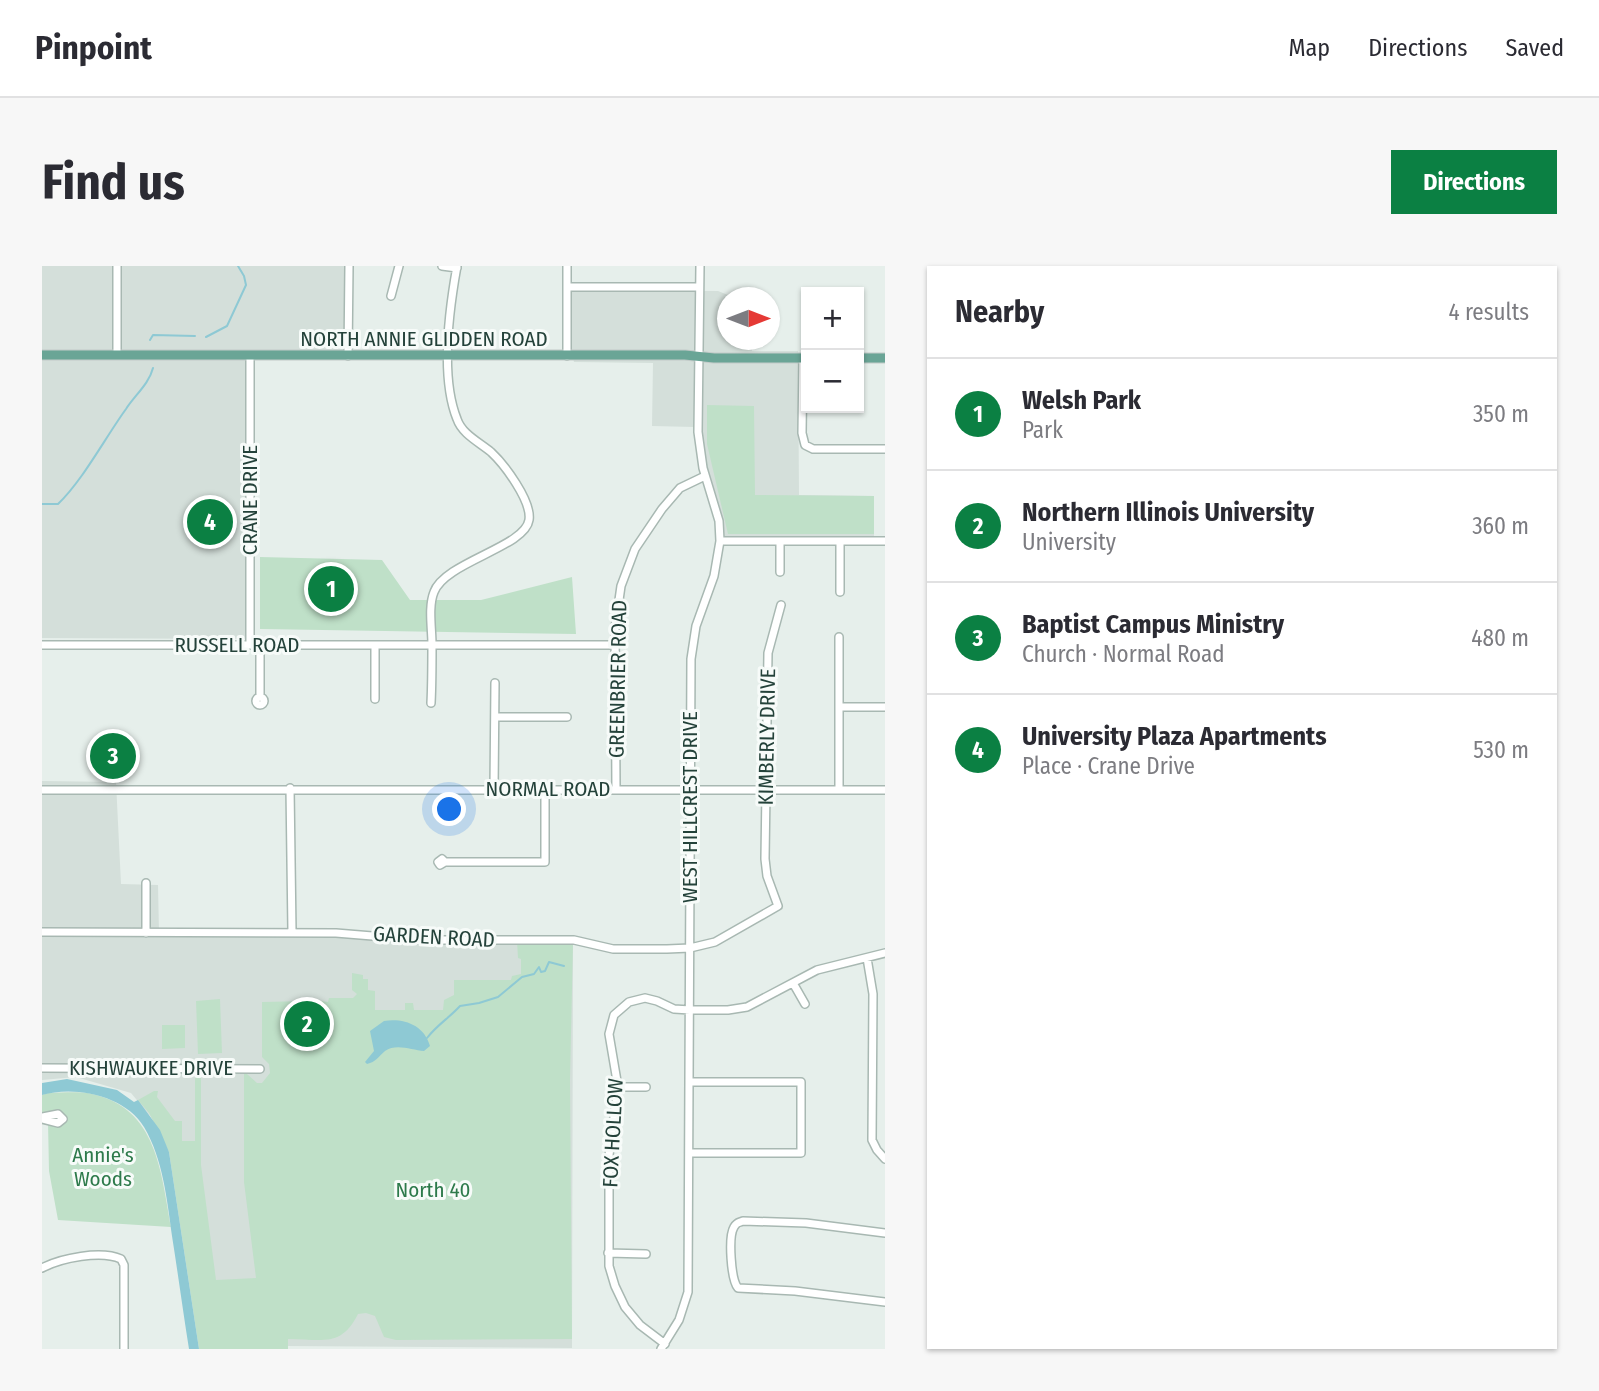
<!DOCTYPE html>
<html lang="en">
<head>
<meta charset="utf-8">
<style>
	:root { --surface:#fff; --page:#f7f7f7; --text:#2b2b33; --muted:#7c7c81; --line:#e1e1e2; --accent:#0b8043 }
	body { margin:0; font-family:"Fira Sans Condensed",sans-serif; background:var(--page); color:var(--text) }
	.controls { position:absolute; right:21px; top:21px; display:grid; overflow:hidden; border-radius:0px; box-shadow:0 2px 5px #0004 }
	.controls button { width:63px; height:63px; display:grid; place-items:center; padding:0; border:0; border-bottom:2px solid var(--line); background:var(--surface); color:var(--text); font:35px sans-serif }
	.compass { position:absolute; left:675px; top:21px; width:63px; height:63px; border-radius:50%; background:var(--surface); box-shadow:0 2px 5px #0004; rotate:90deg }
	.you { position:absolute; left:408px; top:544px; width:24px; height:24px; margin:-18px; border:5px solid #fff; border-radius:50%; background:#1a73e8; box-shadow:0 0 0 10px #1a73e833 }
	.badge { display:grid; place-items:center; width:46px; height:46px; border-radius:50%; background:var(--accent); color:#fff; font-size:23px; font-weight:700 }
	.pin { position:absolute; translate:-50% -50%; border:4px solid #fff; box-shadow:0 2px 7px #0006 }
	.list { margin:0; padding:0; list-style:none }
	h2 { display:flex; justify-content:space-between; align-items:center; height:91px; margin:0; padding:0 28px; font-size:30px }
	h2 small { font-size:23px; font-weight:400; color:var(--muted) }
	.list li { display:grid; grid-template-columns:46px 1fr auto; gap:21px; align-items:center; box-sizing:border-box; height:112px; padding:0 28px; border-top:2px solid var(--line) }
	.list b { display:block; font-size:26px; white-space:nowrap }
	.list p { margin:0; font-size:23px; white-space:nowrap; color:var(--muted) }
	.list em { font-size:23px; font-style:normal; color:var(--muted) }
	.map { position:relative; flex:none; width:843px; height:1083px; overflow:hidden; border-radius:0px }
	header { display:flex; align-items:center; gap:42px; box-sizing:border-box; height:98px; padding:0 35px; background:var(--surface); border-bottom:2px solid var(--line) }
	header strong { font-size:33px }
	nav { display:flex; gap:38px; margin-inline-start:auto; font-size:24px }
	.intro { display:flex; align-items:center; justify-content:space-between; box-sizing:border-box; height:168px; padding:0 42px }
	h1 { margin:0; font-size:49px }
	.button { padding:18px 32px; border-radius:0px; background:var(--accent); color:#fff; font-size:24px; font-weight:700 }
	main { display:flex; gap:42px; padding:0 42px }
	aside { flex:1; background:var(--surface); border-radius:0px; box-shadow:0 2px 5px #0004 }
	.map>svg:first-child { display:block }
	.built { fill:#d4dfda }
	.green { fill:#bfe0c8 }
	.water { fill:#8ec9d4 }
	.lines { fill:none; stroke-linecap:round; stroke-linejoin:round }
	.stream { stroke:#8ec9d4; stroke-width:2 }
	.minor-casing { stroke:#a8b8b2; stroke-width:10 }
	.major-casing { stroke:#c2cac8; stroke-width:11 }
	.minor { stroke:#fff; stroke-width:7 }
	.major { stroke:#6aa596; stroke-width:9 }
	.labels { text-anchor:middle; stroke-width:6; stroke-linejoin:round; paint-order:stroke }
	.street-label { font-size:21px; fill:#24423a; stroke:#f7fbf9 }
	.park-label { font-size:21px; fill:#2d7a4b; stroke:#f7fbf9 }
</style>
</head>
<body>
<header>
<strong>Pinpoint</strong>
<nav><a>Map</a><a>Directions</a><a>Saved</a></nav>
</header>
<div class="intro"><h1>Find us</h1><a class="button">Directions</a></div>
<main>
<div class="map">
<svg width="843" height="1083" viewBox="0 0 843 1083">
	<rect width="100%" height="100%" fill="#e6efeb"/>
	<path class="built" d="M0 0H306V90H208L205 373 0 372Z
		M529 24 676 25 691 31 685 32V74H709L710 85H756L757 229 832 230V279H675L672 248 657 203 653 161 610 160 611 97 532 96 529 85Z
		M0 515 74 516 79 618 116 619 117 667 531 675 530 1082 244 1080 243 1083H159L133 886 119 863 89 827 34 811 0 814Z"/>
	<path class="green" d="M665 139 712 140 713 229 832 230V268H686L665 178Z
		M218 291 340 294 368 334H439L530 311 534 368 218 363Z
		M475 675H531L528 814 530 1073 354 1074 342 1071 333 1050 324 1047 316 1048C299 1082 280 1073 246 1073V1083H157L127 886 107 847 96 834 112 825H116L115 831 133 855H140V875H153V809L159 808V899L174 1014 214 1012 202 916V808H205L215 817H220L228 807 227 798 220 791V736L265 735 266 733 286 736 287 732H311L315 728 310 724V707L321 709V713H326V724L333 725V744H363V737H371L372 744H401L402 734 412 729V714H469L470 710 479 708V693L476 692Z
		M178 733 180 787 156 788 154 735Z
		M120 759H143V782L120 783Z
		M6 827C20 827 36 825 50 828 115 842 119 906 129 961L16 954 7 905 6 856 23 851 17 846 0 848V829Z"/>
	<path class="water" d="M342 755C362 752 382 759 388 780L382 785C370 784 354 777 343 785 336 791 334 796 325 798L323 796 332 785 328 765Z
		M25 813 75 824 92 836 96 834 118 864 127 886 157 1083H147C141 1045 136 1008 130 970 125 934 121 893 102 861 84 830 33 819 0 829V817Z"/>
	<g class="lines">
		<path class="stream" d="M164 71 185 60 204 19 202 10 196 0
			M108 74 111 69 153 70
			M0 238H16C41 214 63 172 84 143 93 129 107 118 111 102
			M385 772C395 759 407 752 418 740L437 737 456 731 480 711 492 708 497 701 499 706 503 705 507 696 522 700"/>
		<g class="minor-casing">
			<path id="minor" d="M400 0 415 2
				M525 21H657
				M349 30 357 0
				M75 89V0
				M208 90V379
				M306 90 307 0
				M525 90V0
				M761 92 760 167 763 179 771 183H843
				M678 275H843
				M738 275V306
				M798 326V275
				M0 379H574
				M218 379V431
				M333 380V433
				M214 435a4 4 0 1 1 8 0a4 4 0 1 1-8 0Z
				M389 437C390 418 390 398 390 379 390 362 386 341 392 326 403 296 483 281 487 254 490 235 462 198 449 186 437 176 420 168 415 153 398 111 407 44 415 0
				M797 441H843
				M453 451H525
				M248 522 250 666
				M452 523 453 417
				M574 523 573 362 579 320 593 283 620 243 638 222 663 210
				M0 524H843
				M797 524V371
				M400 593 403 596 398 599 396 596Z
				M403 596H503V523
				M104 617V667
				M0 666 294 667 379 674H532L571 683H625L648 682 673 676 736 640 725 610 723 593 726 387 739 339
				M825 692 831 728 830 874 835 884 843 893
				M751 717 763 738
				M0 802 218 803
				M576 821H604
				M0 851 16 848 21 853 16 857 0 853
				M647 887H759V816H648
				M843 967 764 957 701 955C696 957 695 956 692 961 686 971 689 1014 696 1022L753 1025 843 1036
				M566 987 604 988
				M0 1002C19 992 59 984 79 993L82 999V1083
				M623 1078 598 1059 583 1041 573 1020 567 1000V889L576 821 567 768 572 749 587 736 603 732 615 735 632 743 648 744H686L705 741 775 704 843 687
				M619 1083 637 1054 646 1026 649 393 654 360 672 310 678 275 677 255 661 202 656 166 658 0"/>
		</g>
		<g class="major-casing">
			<path id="major" d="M0 89H643L672 92H764
				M817 92H843"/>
		</g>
		<use href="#minor" class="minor"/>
		<use href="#major" class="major"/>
	</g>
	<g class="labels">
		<g class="street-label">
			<text x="382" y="80">NORTH ANNIE GLIDDEN ROAD</text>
			<text transform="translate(208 234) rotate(-90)" y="7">CRANE DRIVE</text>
			<text x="195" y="386">RUSSELL ROAD</text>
			<text transform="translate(576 413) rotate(-89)" y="7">GREENBRIER ROAD</text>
			<text transform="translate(725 471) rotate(-89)" y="7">KIMBERLY DRIVE</text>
			<text x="506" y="530">NORMAL ROAD</text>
			<text transform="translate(648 541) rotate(-90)" y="7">WEST HILLCREST DRIVE</text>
			<text transform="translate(392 671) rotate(3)" y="7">GARDEN ROAD</text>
			<text x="109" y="809">KISHWAUKEE DRIVE</text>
			<text transform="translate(571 867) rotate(-87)" y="7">FOX HOLLOW</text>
		</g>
		<g class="park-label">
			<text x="61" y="896">Annie's<tspan x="61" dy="24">Woods</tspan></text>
			<text x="391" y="931">North 40</text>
		</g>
	</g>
</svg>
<div class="controls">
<button>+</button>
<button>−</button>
</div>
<svg class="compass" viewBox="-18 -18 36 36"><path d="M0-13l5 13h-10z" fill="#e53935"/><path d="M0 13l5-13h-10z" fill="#7c7c81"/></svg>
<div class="you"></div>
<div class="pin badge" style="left:289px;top:323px">1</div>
<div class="pin badge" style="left:265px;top:758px">2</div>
<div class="pin badge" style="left:71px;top:490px">3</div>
<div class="pin badge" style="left:168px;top:256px">4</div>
</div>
<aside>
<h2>Nearby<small>4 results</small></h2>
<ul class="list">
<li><span class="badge">1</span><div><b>Welsh Park</b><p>Park</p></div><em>350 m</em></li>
<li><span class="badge">2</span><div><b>Northern Illinois University</b><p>University</p></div><em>360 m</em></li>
<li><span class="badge">3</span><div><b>Baptist Campus Ministry</b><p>Church · Normal Road</p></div><em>480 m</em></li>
<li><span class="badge">4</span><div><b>University Plaza Apartments</b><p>Place · Crane Drive</p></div><em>530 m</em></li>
</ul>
</aside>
</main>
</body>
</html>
